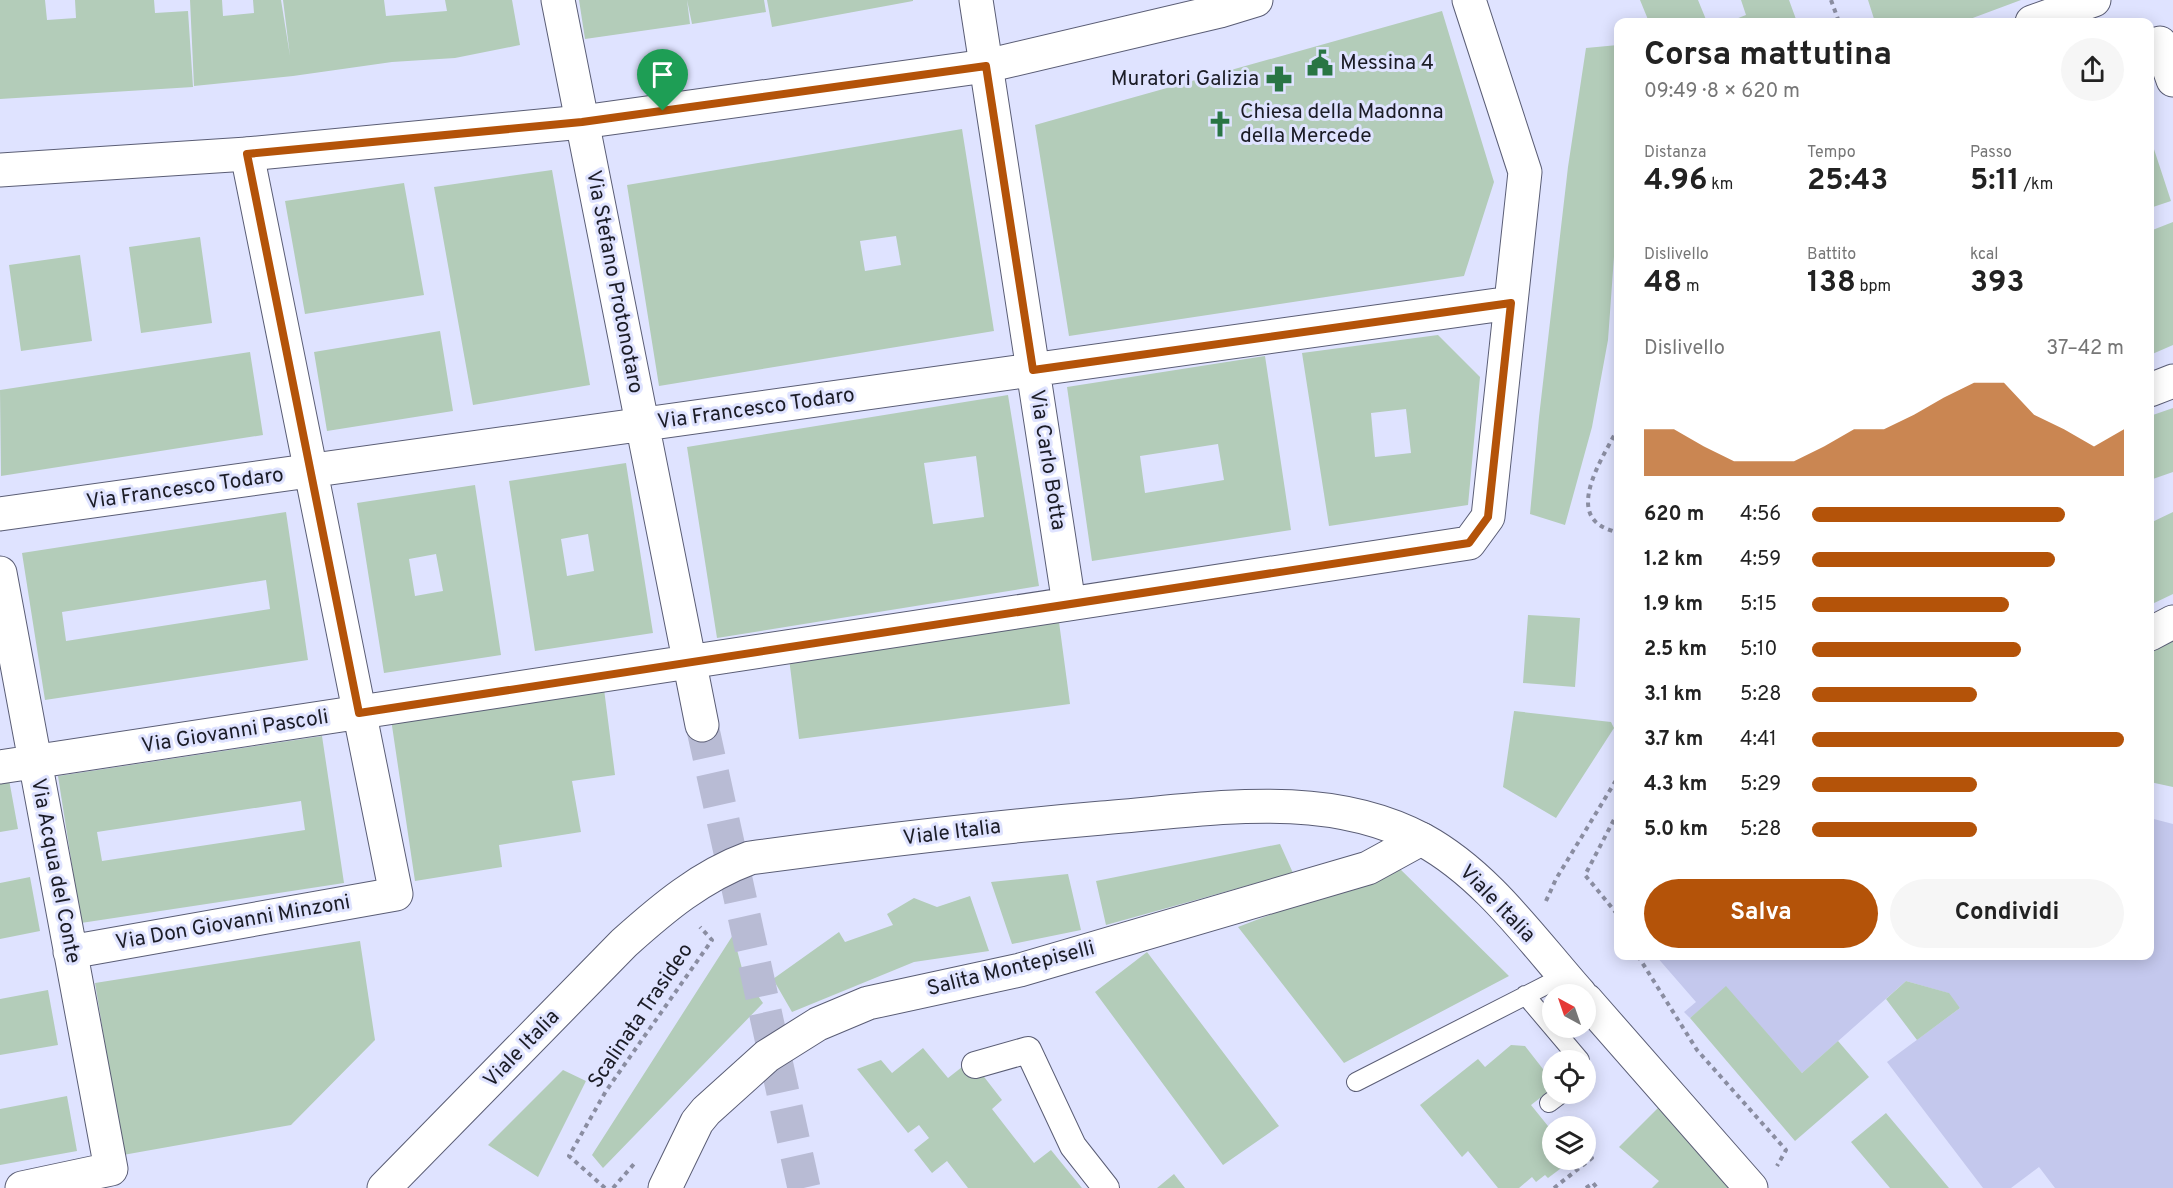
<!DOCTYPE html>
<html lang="it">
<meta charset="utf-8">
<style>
body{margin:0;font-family:Overpass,sans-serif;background:#f6f6f6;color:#222;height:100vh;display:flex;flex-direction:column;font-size:22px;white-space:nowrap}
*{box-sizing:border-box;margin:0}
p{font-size:20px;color:#767676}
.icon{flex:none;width:33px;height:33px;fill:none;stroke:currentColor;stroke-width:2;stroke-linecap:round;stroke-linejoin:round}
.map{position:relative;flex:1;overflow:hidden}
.drawer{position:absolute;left:1614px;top:18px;width:540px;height:942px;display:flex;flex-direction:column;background:#fff;border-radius:12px;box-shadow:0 3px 15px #0003}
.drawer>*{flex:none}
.needle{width:39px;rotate:320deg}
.controls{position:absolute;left:1542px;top:984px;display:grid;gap:12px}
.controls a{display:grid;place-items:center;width:54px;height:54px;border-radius:50%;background:#fff;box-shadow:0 3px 15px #0003;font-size:30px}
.pin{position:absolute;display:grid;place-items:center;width:51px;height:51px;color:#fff;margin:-62px -26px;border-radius:50% 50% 50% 0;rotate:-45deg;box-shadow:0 0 6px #0007}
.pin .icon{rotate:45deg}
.round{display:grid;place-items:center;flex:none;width:63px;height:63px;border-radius:32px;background:#f6f6f6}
.summary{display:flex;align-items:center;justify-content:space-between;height:102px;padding:0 30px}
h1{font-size:33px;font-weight:700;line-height:45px}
.stats{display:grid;grid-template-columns:repeat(3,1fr);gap:9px;height:102px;padding:6px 30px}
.stats div{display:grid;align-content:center}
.stats b{font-size:30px;font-weight:700}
.stats small{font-size:16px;font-weight:400}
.stats p{font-size:16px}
.chart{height:168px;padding:12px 30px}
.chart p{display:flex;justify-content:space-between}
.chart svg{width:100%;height:108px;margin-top:6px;fill:#b45309;opacity:.7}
.action{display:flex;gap:12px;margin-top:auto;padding:12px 30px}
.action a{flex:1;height:69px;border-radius:36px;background:#b45309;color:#fff;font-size:24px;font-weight:700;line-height:69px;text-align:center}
.action a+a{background:#f6f6f6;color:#222}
ul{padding:0 30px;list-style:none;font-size:20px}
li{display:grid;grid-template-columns:96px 72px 1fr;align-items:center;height:45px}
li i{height:15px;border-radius:8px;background:#b45309}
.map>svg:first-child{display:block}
</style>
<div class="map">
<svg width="2173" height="1188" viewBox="0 0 2173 1188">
<rect width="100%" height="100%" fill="#dfe3ff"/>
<path fill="#c4c8ed" d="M2150,818L2173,824V1188H2055L2039,1167L2011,1188H1983L1887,1062L1960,1008L1948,993L1906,981L1802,1073L1726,987L1690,1018L1684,1012L1696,1002L1656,956H2150Z"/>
<path fill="#b3ccb9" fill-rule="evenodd" d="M0,0H45L47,20L76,18L75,0H154L155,13L188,11L193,87L0,99Z
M190,0H222L223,16L254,13L253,0H281L290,56L283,0H384L386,16L447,11L445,0H512L520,45L455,58L392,62L293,76L194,86Z
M579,0H687L690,24L585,39Z
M687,0H764L766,12L692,24Z
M767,0H913V1L772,27Z
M1640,0H1698L1707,22H1649Z
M1741,0H1789L1797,22H1728L1746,15Z
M1868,0H2021L1962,22H1875Z
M1442,11L1494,182L1464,276L1069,336L1035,125Z
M1618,45V201L1608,340L1592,427L1565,525L1530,514L1539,417L1568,167L1586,48Z
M962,129L994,331L659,386L627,185ZM896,236L901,265L865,271L860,241Z
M2150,137L2171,201L2150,208Z
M552,170L590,385L473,405L434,187Z
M404,183L424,295L305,314L285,201Z
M2173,222V345L2150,355V231Z
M200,237L212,323L141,333L129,247Z
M80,255L92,341L21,351L9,265Z
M440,331L453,411L327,431L314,352Z
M1438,335L1480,377L1468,505L1329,526L1302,353ZM1406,409L1411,453L1375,457L1371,413Z
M250,352L263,435L1,476L0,390Z
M1265,356L1291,530L1092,561L1067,387ZM1218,444L1224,480L1145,493L1140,456Z
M1008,395L1039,586L717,638L687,447ZM976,456L984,517L933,524L924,463Z
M2173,408V472L2150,480V416Z
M626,463L653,633L535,651L509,481ZM588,534L594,571L567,576L561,539Z
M475,485L501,655L384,673L357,503ZM436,554L443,591L415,596L409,559Z
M286,512L308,660L45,700L22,553ZM266,580L270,609L66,641L62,612Z
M2173,512V594L2150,605V523Z
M1528,615L1580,618L1575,687L1523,683Z
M1059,622L1070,704L799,739L789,658Z
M2173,641V787L2150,782V653Z
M604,689L615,775L572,781L581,832L499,845L502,867L415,881L391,719Z
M1514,711L1611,722L1614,728L1556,818L1503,787Z
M322,736L344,883L81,923L58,776ZM301,801L305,830L102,861L97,832Z
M8,774L18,829L0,832V776Z
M1280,844L1293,873L1106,925L1096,881Z
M1397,866L1509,976L1344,1063L1238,927Z
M1068,874L1081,930L1012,944L991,882Z
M30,877L40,931L0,939V883Z
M970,896L989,951L914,962L792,1012L773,979L839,932L845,942L893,925L887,914L914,898L937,907Z
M733,935L744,976L763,1003L603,1168L592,1155Z
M360,941L375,1040L291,1125L123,1155L95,983Z
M1147,952L1279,1126L1223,1165L1095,992Z
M1906,981L1949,993L1960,1008L1917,1040L1886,999Z
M1726,986L1802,1073L1838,1041L1869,1077L1795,1141L1690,1018Z
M48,990L58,1045L0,1055V999Z
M1511,1045L1525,1046L1550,1078L1549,1091L1531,1105L1552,1131V1160H1565L1564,1166L1548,1178L1545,1175L1536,1182L1532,1177L1519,1188H1498L1468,1151L1462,1157L1420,1105L1478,1059L1485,1067Z
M923,1048L948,1078L971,1060L1002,1100L992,1109L1034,1163L1051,1150L1082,1188H968L947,1161L932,1173L914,1150L929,1138L919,1125L908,1133L857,1069L881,1060L892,1073Z
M563,1070L586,1081L538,1177L488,1145Z
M67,1096L77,1151L0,1165V1109Z
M1659,1107L1729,1188H1652L1659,1181L1619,1147Z
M1886,1113L1949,1188H1890L1851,1142Z
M1174,1174L1185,1188H1157Z"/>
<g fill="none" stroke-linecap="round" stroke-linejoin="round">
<path stroke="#b8bbd4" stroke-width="33" stroke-dasharray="33 16" stroke-linecap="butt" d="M702,725L804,1188"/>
<g stroke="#5a5d75" stroke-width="20">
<path id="service" d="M1525,995L1580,1060
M1356,1082L1564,976
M1549,1103L1561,1094"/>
</g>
<g stroke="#5a5d75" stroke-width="28">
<path id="pedestrian" d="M975,1065L1028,1050L1073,1146L1106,1188"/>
</g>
<g stroke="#5a5d75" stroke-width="35">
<path id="minor" d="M558,0L702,725
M976,0L1069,604
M2032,22L2094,0
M2150,46L2160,43L2173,80
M2150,390L2173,381
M0,514L1511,303
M0,573L111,1169L22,1188
M2150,634L2173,622
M0,767L1469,543L1488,517L1525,172L1469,0
M70,952L396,894L247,154
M665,1188L697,1122L706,1111L767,1056L818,1024L868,1003L1020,970L1368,868L1421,839"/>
</g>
<g stroke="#5a5d75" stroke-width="35">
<path id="tertiary" d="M0,170L247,154L582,122L986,66L1220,11L1256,0"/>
</g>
<g stroke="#5a5d75" stroke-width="35">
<path id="secondary" d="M1586,1000L1751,1188
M384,1188L624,943C663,908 701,876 750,858C867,842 984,828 1102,818C1208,810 1324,787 1423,840C1487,875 1532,940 1580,994"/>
</g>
<path stroke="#8a8da1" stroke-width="4" stroke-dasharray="4.5 4.5" stroke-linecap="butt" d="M1831,0L1839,22
M1618,428C1607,451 1568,506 1601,526C1606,529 1613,531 1618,533
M1618,812L1585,875L1618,915
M1546,901L1556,879L1618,777
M1638,956L1697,1050L1786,1150L1777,1166
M605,1188L569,1156L606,1091L712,940L700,927
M613,1188L634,1164
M1554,1188L1592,1158L1586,1149
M1586,1188L1593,1183L1597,1188"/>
<use href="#service" stroke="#fff" stroke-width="18"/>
<use href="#pedestrian" stroke="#fff" stroke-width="26"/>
<use href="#minor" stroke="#fff" stroke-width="33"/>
<use href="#tertiary" stroke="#fff" stroke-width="33"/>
<use href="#secondary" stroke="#fff" stroke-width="33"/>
</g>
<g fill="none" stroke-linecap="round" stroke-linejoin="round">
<g stroke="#fff" stroke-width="12">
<path id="route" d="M986,66L1033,370L1511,303L1488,517L1469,543L359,713L247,154L582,122Z"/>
</g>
<use href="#route" stroke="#b45309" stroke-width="8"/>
</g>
<defs>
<g id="civic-bare" transform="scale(2.07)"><path d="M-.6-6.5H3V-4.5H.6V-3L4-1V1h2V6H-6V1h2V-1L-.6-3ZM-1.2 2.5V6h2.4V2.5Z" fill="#297544" stroke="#dfe3ff" stroke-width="2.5" paint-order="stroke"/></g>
<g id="pharmacy-bare" transform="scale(2.07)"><path d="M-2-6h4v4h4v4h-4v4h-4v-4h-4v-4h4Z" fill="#297544" stroke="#dfe3ff" stroke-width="2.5" paint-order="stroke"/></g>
<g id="church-bare" transform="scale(2.07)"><path d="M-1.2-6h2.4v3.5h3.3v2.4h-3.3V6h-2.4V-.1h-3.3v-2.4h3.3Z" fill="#297544" stroke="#dfe3ff" stroke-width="2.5" paint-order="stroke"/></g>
</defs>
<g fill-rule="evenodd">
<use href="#civic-bare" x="1320" y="63"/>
<use href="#pharmacy-bare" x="1279" y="79"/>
<use href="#church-bare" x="1220" y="124"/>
</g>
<g text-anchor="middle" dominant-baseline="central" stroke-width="6" stroke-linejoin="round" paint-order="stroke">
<g font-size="21" fill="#1b1c26" stroke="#dfe3ff" text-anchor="start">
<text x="1340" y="63">Messina 4</text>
<text x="1259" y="79" text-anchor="end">Muratori Galizia</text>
<text x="1240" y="112">Chiesa della Madonna<tspan x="1240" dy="24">della Mercede</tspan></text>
</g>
<g font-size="21" fill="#1b1c26" stroke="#dfe3ff">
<text transform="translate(614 282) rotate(79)">Via Stefano Protonotaro</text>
<text transform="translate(756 409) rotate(-8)">Via Francesco Todaro</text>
<text transform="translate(1047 460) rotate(81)">Via Carlo Botta</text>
<text transform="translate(185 489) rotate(-8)">Via Francesco Todaro</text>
<text transform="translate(235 732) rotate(-9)">Via Giovanni Pascoli</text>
<text transform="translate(952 833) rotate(-7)">Viale Italia</text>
<text transform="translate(55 871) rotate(79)">Via Acqua del Conte</text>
<text transform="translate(1497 904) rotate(46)">Viale Italia</text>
<text transform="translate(233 923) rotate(-10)">Via Don Giovanni Minzoni</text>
<text transform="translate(1011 969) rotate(-14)">Salita Montepiselli</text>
<text transform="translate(641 1016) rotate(-56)">Scalinata Trasideo</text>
<text transform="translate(522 1049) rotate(-46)">Viale Italia</text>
</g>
</g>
</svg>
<div class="controls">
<a><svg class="needle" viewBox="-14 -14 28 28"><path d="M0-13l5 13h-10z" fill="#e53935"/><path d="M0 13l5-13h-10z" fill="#767676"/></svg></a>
<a><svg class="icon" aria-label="locate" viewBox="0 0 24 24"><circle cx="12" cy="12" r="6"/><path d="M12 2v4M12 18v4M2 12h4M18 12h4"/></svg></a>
<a><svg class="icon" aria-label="layers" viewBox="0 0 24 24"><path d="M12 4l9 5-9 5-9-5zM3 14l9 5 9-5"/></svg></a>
</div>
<div class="pin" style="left:663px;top:111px;background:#1e9e55"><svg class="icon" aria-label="arrive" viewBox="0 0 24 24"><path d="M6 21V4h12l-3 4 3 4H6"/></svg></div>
<section class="drawer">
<div class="summary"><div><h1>Corsa mattutina</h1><p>09:49 · 8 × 620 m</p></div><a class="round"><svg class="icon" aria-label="share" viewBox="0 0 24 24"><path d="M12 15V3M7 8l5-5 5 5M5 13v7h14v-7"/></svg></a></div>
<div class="stats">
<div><p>Distanza</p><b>4.96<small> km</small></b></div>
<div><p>Tempo</p><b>25:43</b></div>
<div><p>Passo</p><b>5:11<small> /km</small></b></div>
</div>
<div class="stats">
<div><p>Dislivello</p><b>48<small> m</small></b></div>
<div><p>Battito</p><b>138<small> bpm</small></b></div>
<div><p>kcal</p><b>393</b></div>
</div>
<div class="chart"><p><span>Dislivello</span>37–42 m</p>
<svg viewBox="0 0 160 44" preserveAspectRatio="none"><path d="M0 44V25L10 25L20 32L30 38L40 38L50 38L60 32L70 25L80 25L90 19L100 12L110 6L120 6L130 19L140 25L150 32L160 25V44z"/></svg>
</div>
<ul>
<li><b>620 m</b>4:56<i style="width:81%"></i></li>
<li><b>1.2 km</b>4:59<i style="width:78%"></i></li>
<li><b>1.9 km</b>5:15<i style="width:63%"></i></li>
<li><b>2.5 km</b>5:10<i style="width:67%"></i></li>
<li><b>3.1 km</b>5:28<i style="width:53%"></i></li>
<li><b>3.7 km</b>4:41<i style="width:100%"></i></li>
<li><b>4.3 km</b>5:29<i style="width:53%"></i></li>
<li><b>5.0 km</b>5:28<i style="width:53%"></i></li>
</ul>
<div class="action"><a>Salva</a><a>Condividi</a></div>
</section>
</div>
